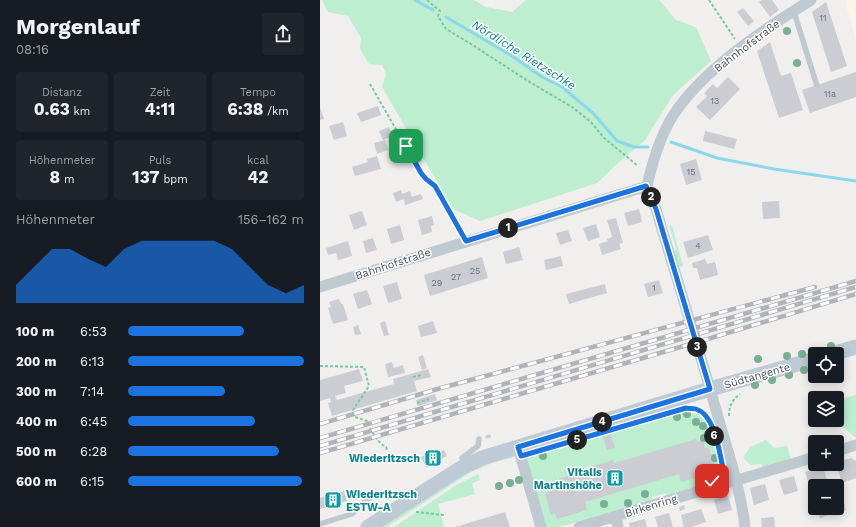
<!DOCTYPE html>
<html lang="de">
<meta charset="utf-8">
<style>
body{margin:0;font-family:"Work Sans",sans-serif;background:#20242c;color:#f1f3f6;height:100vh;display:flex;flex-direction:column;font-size:15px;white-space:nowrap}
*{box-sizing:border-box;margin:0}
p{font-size:13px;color:#9ea1a6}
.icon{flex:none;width:22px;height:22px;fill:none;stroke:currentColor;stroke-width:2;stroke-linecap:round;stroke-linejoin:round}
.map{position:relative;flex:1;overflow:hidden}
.side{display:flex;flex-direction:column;background:#171b24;width:320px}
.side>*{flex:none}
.fabs{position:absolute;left:488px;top:347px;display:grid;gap:8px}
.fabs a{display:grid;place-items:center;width:36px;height:36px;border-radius:4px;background:#171b24;box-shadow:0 2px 10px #0003;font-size:20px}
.pin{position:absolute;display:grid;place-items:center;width:34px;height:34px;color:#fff;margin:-17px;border-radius:8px;box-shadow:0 2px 6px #0006}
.km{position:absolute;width:20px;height:20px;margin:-10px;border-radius:50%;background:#222;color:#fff;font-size:11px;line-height:20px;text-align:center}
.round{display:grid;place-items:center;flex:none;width:42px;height:42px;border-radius:4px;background:#20242c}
.overview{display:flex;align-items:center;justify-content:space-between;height:68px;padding:0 16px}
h1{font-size:22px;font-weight:700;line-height:30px}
.metrics{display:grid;grid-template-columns:repeat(3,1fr);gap:6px;height:68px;padding:4px 16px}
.metrics div{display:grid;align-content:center;border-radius:4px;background:#20242c;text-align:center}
.metrics b{font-size:17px;font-weight:700}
.metrics small{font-size:11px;font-weight:400}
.metrics p{font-size:11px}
.chart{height:112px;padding:8px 16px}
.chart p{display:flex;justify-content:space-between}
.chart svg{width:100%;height:72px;margin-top:4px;fill:#1a73de;opacity:.7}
ul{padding:0 16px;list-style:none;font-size:13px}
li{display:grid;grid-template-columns:64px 48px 1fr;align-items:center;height:30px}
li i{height:10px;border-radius:5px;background:#1a73de}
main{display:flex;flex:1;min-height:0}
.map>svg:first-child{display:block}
</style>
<main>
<section class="side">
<div class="overview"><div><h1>Morgenlauf</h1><p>08:16</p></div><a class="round"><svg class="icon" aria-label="share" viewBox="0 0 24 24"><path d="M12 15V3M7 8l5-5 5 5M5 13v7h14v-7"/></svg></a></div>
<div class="metrics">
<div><p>Distanz</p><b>0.63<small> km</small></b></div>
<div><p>Zeit</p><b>4:11</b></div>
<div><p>Tempo</p><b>6:38<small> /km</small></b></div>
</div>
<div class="metrics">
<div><p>Höhenmeter</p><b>8<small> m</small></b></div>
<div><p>Puls</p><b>137<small> bpm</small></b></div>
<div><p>kcal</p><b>42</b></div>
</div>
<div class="chart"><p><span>Höhenmeter</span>156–162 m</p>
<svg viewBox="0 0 160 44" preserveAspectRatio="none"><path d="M0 44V33L10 22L20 11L30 11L40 17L50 22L60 11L70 6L80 6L90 6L100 6L110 6L120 11L130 22L140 33L150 38L160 33V44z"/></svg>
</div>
<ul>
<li><b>100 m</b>6:53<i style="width:66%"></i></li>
<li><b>200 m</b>6:13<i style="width:100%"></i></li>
<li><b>300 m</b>7:14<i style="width:55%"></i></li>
<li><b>400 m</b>6:45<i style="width:72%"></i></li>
<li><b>500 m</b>6:28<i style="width:86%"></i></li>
<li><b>600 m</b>6:15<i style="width:99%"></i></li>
</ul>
</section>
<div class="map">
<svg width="536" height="527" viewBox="0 0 536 527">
<rect width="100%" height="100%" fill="#f1eeee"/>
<path fill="#fcf5e7" d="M526,0H536V41L527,8Z"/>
<path fill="#bceecf" d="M2,0H154L166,7L192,12L206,0H339L356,20L376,27L391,61L353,95L325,140L297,164L277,183L160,221L133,209L62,87L66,74L62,65L49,64L40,49L41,38L28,16L8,12Z
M349,225L352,226L363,266L358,267L354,254L356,248Z
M536,395V438L523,427L517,407V400Z
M368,403L367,406L205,453L207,451Z
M366,411L381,415L386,420L389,427L401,469C399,477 395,477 388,479L389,483L347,496L346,493L332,497L333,500L239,527H225L205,457Z
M446,440L454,448L467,446L471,460L443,468L442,464L431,465L423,458L430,447Z
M194,456L195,457L172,463L151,472L67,527H61L149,470Z
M158,474L160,480L152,483L155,494L118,504L124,527H74L138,484Z"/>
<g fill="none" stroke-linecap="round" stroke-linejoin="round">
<path stroke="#89d8eb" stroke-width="3" d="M95,0L113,10
M126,17L192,56L222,77L242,87L273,113L297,141L314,147H328
M351,142L397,158L454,169L536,181"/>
</g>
<path fill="#cbcdd3" d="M442,0H452L459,10L450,17L439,2Z
M506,2L527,66L511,72L492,12Z
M423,8L434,21L428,26L417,12Z
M450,42L461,76L471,73L483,110L459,118L437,51Z
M536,72V97L490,113L482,90Z
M408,77L420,89L390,120L376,107L387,96L384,93L393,84L397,88Z
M58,106L61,115L41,122L37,113Z
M0,107L4,119L0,120Z
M23,122L27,136L14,140L9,126Z
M69,127L72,136L63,140L59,131Z
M385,131L417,139L414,149L383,141Z
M65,140L68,150L57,154L54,143Z
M57,156L61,169L35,176L32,167L48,162L47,159Z
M376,159L382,180L366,185L360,164Z
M81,190L82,194L90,191L92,197L101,194L103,199L85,205L84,199L76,202L73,193Z
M459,201L460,218L443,219L442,202Z
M319,209L322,222L308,226L304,213Z
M42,211L47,225L34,230L29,215Z
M112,216L114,225L111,226L112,232L102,235L98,220Z
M296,218L303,243L299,244L301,249L282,255L279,244L288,241L287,239L292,237L287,220Z
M276,224L280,237L268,241L263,228Z
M80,225L84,240L71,244L67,229Z
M248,230L252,241L240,245L236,233Z
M388,235L393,250L368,258L363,242Z
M53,238L57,250L46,253L43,241Z
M28,241L32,256L18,260L16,253L8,255L6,248Z
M199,247L203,260L186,264L183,252Z
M241,256L243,266L226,270L224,260Z
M162,257L168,278L110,296L104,275Z
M385,259L387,264L395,262L398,275L380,280L377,268H373L372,263Z
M339,280L343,293L328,297L324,284Z
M77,282L82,299L68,303L63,286Z
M285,284L287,293L249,304L246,294Z
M47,290L52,304L38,309L33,294Z
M19,299L21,304H23L28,320L13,324L8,308L11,307L9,302Z
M65,321L69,335L64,336L60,323Z
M113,321L117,333L101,337L98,326Z
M38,325L41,334L35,335L33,327Z
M103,355L107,368L102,370L98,357Z
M72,362L74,368L83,365L85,373L68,377L65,364Z
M39,369L43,381L24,386L26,393L15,396L17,400L74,384L73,379L108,369L111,377L94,381L97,391L12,416L8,403L11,402L10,398L0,401V380Z
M115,394L117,400L98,406L96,400Z
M290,433L295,448L287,450L283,436Z
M170,434L171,437L166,439L165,436Z
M376,439L377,442L383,440L385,448L389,447L394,465L390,467L392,473L361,482L359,474L265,502L267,510L237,519L235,513L231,515L225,494L228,493L226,485L232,484L231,481L273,469V466L293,460L294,463Z
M118,449L119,453L124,450L127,456L121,459L122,461L106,467L101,457Z
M531,458L536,461V478L522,483L516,464L517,462Z
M503,467L508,483L490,488L485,472Z
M474,476L478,491L464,495L459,480Z
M445,484L449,500L434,505L430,488Z
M24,491L27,501L0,509V498Z
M521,493L526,510L500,518L497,508H517V494Z
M408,495L412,510L398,514L394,500Z
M364,505L365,509L360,511L359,507Z
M381,509L386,522L371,527H364L361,515Z
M185,512L190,527H135Z
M349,513L353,527H338L335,517Z
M454,517L455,527H442L441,518Z
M325,519L327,527H310L309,523Z"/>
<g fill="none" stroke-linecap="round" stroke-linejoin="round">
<path stroke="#74cc9f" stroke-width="2" stroke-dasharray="3 2" stroke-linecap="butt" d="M107,0L120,11L118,16L126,29L151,44L208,81L252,107L271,122L283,137L318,166
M389,0L415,39
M50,84L101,173L106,179L115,186L141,233
M0,366L44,367L49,386L33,410L35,417L47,421C50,430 58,443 66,447L67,451
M93,377L102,375
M97,403L109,399
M370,409H376L387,417
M409,416C409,406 412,400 420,394
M96,512L124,515"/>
<path stroke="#bec9d0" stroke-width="5.5" d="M474,12L497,86
M145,466L142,458L158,446L159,439
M0,524L32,514L46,500L59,494"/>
<path stroke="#bec9d0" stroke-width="11" d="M327,186L336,209C357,280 380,352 400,424C410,458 421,492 425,527
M327,186C333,159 342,129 359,107C391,64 446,28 491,0
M0,287L327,186
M198,447L221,527
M517,451L536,445
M296,516L298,527
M259,527L495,457"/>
<path stroke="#becad5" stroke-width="15" d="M512,354L536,347
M48,527L141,468L162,458L390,389L495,359"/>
<g stroke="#b0b3b8" stroke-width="4.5">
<path id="rail" d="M0,424L121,388L495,287
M0,438L536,281
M0,446L536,287
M0,453L391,338L536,294"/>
</g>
<use href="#rail" stroke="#fff" stroke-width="3" stroke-dasharray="9" stroke-linecap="butt"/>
</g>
<g fill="#79af93">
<circle cx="467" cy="31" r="4"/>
<circle cx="477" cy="63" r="4"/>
<circle cx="511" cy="346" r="4"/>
<circle cx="482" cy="354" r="4"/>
<circle cx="467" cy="356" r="4"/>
<circle cx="438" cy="359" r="4"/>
<circle cx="484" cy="370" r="4"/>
<circle cx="469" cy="375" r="4"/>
<circle cx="452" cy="380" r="4"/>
<circle cx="435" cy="385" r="4"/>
<circle cx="367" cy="414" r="4"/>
<circle cx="357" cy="417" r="4"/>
<circle cx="376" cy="422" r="4"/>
<circle cx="383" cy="426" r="4"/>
<circle cx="384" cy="438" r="4"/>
<circle cx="223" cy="456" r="4"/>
<circle cx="395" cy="458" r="4"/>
<circle cx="199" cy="480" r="4"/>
<circle cx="190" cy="483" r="4"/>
<circle cx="222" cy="485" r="4"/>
<circle cx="179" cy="486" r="4"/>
<circle cx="325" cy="494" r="4"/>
<circle cx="308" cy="503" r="4"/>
<circle cx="284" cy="504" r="4"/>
</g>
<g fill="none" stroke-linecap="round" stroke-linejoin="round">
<g stroke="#fff" stroke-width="8">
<path id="route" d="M86,146L101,173L106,179L115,186L146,241L326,186L336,209L390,389L198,447L201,456L366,408C369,409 373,408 376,409C395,415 399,451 403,468C401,475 399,479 392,481"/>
</g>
<use href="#route" stroke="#1a73de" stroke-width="5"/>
</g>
<defs>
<g id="building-square" transform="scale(0.9)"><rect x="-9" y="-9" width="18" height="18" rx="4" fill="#0f9aa8" stroke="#fff"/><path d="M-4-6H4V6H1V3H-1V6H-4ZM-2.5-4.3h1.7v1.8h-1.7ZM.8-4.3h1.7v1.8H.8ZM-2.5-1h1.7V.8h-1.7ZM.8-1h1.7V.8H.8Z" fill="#fff"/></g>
</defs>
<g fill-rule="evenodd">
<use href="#building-square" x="113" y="458"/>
<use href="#building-square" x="295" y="478"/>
<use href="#building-square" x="13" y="500"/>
</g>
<g text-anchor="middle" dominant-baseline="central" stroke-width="3" stroke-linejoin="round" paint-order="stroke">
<g font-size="9" fill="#677079">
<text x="503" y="18">11</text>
<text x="510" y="94">11a</text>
<text x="395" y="101">13</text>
<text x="371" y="172">15</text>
<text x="378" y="246">4</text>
<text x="155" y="271">25</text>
<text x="136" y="277">27</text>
<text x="117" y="283">29</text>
<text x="334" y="288">1</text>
</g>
<g font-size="11" fill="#46515b" stroke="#fff">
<text transform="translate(427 46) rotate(-37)">Bahnhofstraße</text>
<text transform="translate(73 264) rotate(-18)">Bahnhofstraße</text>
<text transform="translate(437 376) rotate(-16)">Südtangente</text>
<text transform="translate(331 506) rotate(-17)">Birkenring</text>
</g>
<g font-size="11" font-weight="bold" fill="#0d838f" stroke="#fff" text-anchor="end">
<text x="100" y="458">Wiederitzsch</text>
<text x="282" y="472">Vitalis<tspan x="282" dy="13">Martinshöhe</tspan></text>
<text x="26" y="494" text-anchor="start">Wiederitzsch<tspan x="26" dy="13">ESTW-A</tspan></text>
</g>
<g font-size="12" font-style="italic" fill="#0d7d98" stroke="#fff">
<text transform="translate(204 55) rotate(32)">Nördliche Rietzschke</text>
</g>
</g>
</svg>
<div class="fabs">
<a><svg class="icon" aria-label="locate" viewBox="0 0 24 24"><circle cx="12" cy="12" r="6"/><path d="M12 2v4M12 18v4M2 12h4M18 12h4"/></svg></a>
<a><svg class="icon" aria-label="layers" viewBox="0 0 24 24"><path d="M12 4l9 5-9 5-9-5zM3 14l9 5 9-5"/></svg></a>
<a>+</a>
<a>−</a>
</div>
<div class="pin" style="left:86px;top:146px;background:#1e9e55"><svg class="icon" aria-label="arrive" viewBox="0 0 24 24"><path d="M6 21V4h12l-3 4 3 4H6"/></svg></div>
<div class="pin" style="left:392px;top:481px;background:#d93025"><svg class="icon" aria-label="check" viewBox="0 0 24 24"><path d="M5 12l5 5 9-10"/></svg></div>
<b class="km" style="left:188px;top:228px">1</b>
<b class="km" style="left:331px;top:197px">2</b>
<b class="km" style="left:377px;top:347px">3</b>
<b class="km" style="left:282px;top:422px">4</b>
<b class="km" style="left:257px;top:440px">5</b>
<b class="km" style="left:394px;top:436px">6</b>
</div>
</main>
